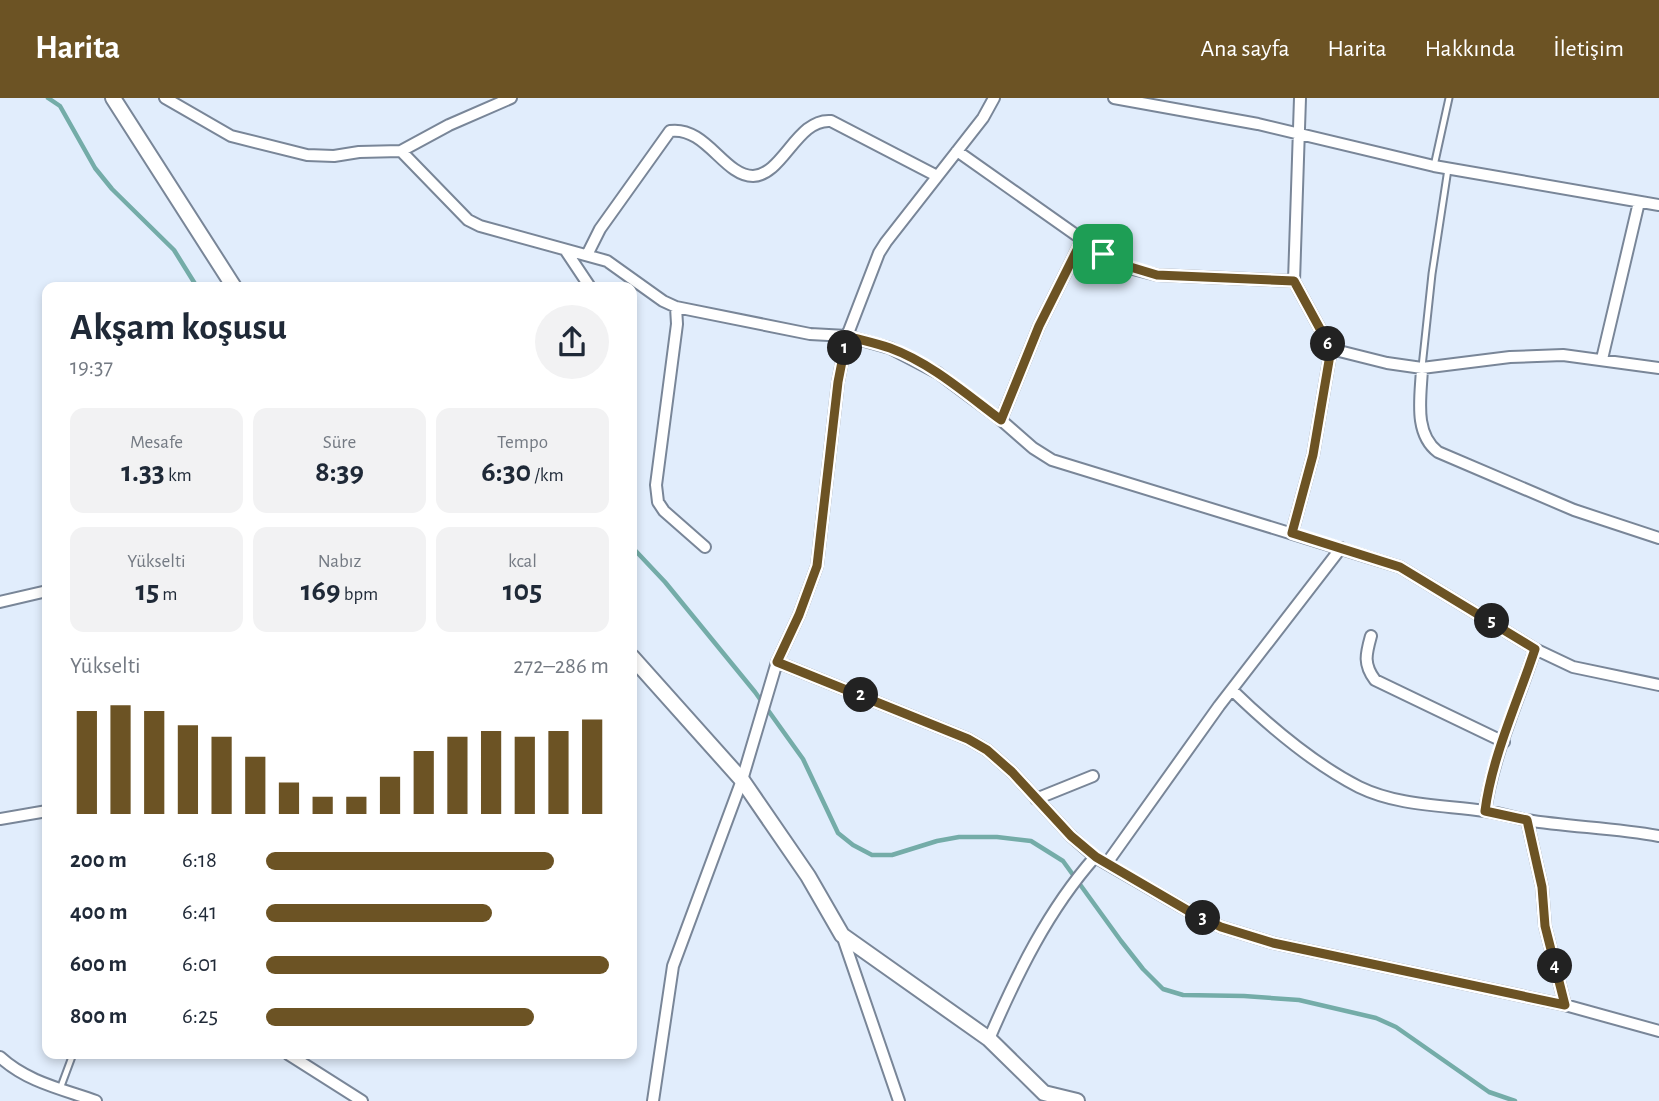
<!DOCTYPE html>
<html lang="tr">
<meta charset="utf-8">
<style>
body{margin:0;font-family:"Alegreya Sans",sans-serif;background:#f2f2f3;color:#1f2937;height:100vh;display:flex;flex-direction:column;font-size:26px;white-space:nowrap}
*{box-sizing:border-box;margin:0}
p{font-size:23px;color:#747a83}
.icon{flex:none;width:38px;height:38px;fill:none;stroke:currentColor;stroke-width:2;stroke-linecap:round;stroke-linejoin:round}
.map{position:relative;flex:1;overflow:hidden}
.side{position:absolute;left:42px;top:184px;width:595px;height:777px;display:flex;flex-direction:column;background:#fff;border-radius:14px;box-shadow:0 4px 10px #0003}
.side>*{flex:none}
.pin{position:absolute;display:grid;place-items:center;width:60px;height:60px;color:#fff;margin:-30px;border-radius:14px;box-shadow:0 4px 10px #0006}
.km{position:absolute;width:35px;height:35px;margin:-18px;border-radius:50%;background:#222;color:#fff;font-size:19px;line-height:35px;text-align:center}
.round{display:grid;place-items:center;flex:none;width:74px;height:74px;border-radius:37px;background:#f2f2f3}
.overview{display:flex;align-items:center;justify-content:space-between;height:119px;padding:0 28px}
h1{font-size:38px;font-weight:600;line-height:52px}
.stats{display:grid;grid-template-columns:repeat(3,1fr);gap:10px;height:119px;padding:7px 28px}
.stats div{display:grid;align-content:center;border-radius:14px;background:#f2f2f3;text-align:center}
.stats b{font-size:30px;font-weight:600}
.stats small{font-size:19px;font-weight:400}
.stats p{font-size:19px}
.chart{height:196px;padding:14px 28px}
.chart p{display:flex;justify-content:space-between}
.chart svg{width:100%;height:126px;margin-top:7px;stroke:#6c5324;stroke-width:6}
ul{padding:0 28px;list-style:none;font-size:23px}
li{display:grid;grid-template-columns:112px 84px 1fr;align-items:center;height:52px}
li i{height:18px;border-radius:9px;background:#6c5324}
header{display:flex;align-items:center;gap:42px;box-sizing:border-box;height:98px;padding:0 35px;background:#6c5324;color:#fff}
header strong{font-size:33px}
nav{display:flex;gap:38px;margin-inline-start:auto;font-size:24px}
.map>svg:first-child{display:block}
</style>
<header>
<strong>Harita</strong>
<nav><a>Ana sayfa</a><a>Harita</a><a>Hakkında</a><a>İletişim</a></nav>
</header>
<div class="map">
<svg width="1659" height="1003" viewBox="0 0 1659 1003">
<rect width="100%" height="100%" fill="#e1edfc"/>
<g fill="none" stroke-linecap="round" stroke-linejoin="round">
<path stroke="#74aca8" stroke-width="4.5" d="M48,0L60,8L95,70L112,91L174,152L197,189
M632,449L665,484L755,594L803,661L838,735L853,747L872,757H892L937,743L959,739H997L1031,743L1063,763L1121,843L1143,871L1163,891L1183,897L1244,898L1299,902L1376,920L1396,929L1489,994L1515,1003"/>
<g stroke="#798698" stroke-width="9">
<path id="service" d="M1434,68L1449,0
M1422,269L1432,176L1448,71
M60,991L73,956"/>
</g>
<g stroke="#798698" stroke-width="14">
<path id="minor" d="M165,0L231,38L307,57L334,58L359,54L401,53L449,27L511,0
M1114,0L1258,26L1434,68L1659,107
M401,53L468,122L480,128L607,163L663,203L676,209L810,236L847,238L890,250L938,275L1001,322L1033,350L1052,362L1400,469L1535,551L1573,569L1659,587
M957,53L1103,156L1133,171L1157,177L1294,183
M566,153L590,189
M587,157L600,131L670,33C706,28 724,78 753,78C783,77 797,20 831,23L937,78
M676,209L677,226L656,387L658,404L664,413L705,449
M1331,251L1387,265L1422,270L1510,259L1563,257L1659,270
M1602,261L1639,104
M1422,270C1421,298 1413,335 1438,354L1574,412L1659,440
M1001,322L1039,228L1082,142
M1292,435L1313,357L1331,251L1294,183L1300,0
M0,504L47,493
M1371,538C1366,556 1363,566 1375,582L1504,644
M777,564L968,641L987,652L1012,674L1071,738L1095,759L1192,815L1221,829L1273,845L1565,907L1659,933
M1232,592C1268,627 1314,666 1359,689C1398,708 1443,707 1485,713C1499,715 1512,719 1526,722C1570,729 1615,730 1659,738
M1036,701L1093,678
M1485,713C1493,657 1518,604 1535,551
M0,721L47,713
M1527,722L1542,789L1545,828L1565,907
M1107,765L1219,608L1341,450
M842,837L899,1003
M989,941C1017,876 1048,812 1095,759
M288,956L362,1003
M0,959C27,984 62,991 96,1003
M653,1003L673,868L742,682L777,564L799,517L817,468L838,284L847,238L879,155L886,144L983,20L994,0"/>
</g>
<g stroke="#798698" stroke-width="18">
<path id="tertiary" d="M113,0L234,189
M632,559L742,682L808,778L842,837L989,941L1044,995L1077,1003"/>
</g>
<use href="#service" stroke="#fff" stroke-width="5"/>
<use href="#minor" stroke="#fff" stroke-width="10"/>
<use href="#tertiary" stroke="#fff" stroke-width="14"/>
</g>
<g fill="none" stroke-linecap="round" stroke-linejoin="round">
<g stroke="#fff" stroke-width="14">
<path id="route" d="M1082,142L1117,165L1157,177L1294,183L1331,251L1313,357L1292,435L1400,469L1535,551C1518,603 1492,658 1485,713L1527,722L1542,789L1545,828L1565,907L1273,845L1221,829L1192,815L1096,759L1071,738L1012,674L987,652L968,641L777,564L799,517L817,468L838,284L847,238C861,242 876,245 890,250C931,265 966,296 1001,322L1039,228Z"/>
</g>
<use href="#route" stroke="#6c5324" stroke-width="9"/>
</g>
</svg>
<div class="pin" style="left:1103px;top:156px;background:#1e9e55"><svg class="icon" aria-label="arrive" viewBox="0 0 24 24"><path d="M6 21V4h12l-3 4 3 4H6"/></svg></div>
<b class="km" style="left:845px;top:250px">1</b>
<b class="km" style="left:861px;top:597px">2</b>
<b class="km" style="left:1203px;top:820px">3</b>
<b class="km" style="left:1555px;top:868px">4</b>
<b class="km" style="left:1492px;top:523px">5</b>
<b class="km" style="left:1328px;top:246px">6</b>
<section class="side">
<div class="overview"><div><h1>Akşam koşusu</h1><p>19:37</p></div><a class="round"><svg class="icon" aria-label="share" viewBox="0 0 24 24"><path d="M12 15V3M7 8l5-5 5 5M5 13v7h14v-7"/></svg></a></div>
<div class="stats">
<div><p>Mesafe</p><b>1.33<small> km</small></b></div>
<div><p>Süre</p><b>8:39</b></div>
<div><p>Tempo</p><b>6:30<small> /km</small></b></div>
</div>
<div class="stats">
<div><p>Yükselti</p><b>15<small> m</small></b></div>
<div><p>Nabız</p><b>169<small> bpm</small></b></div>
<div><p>kcal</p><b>105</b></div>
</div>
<div class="chart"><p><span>Yükselti</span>272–286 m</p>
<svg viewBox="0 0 160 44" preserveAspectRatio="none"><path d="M5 44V8M15 44V6M25 44V8M35 44V13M45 44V17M55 44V24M65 44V33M75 44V38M85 44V38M95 44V31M105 44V22M115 44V17M125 44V15M135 44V17M145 44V15M155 44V11"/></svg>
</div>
<ul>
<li><b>200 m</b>6:18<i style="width:84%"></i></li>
<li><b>400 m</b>6:41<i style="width:66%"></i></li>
<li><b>600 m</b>6:01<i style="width:100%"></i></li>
<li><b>800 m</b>6:25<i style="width:78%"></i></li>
</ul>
</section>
</div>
